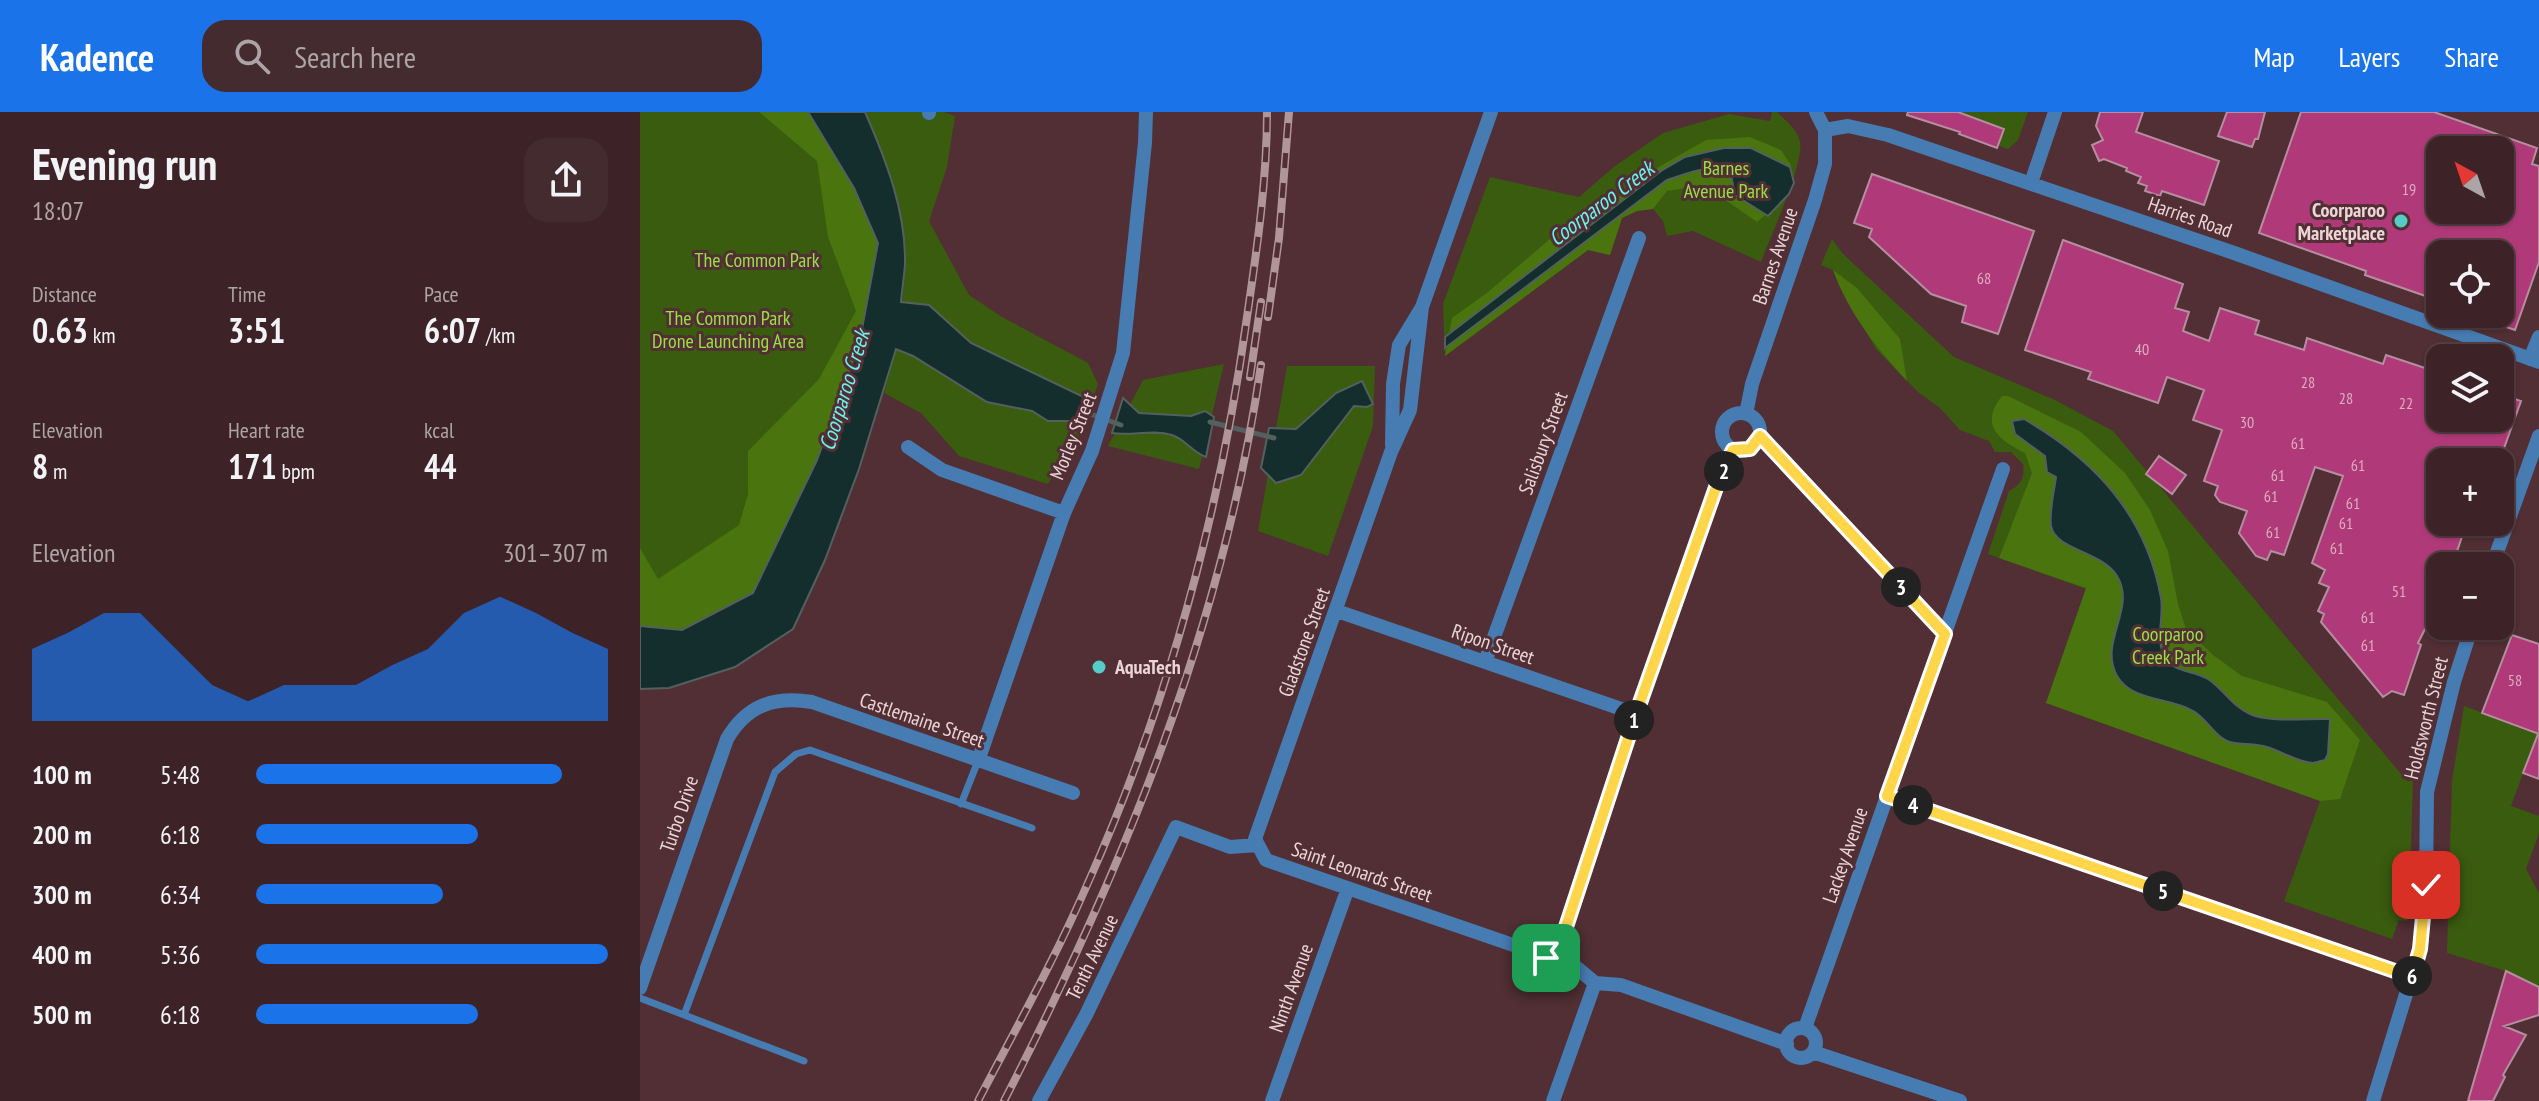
<!DOCTYPE html>
<meta charset="utf-8">
<style>
body{margin:0;font-family:"PT Sans Narrow",sans-serif;background:#442b2f;color:#f1f3f6;height:100vh;display:flex;flex-direction:column;font-size:30px;white-space:nowrap}
*{box-sizing:border-box;margin:0}
p{font-size:26px;color:#ada4a7}
.icon{flex:none;width:44px;height:44px;fill:none;stroke:currentColor;stroke-width:2;stroke-linecap:round;stroke-linejoin:round}
.map{position:relative;flex:1;overflow:hidden}
.sheet{display:flex;flex-direction:column;background:#3d2327;width:640px}
.sheet>*{flex:none}
.needle{width:52px;rotate:320deg}
.tools{position:absolute;left:1786px;top:24px;display:grid;gap:16px}
.tools a{display:grid;place-items:center;width:88px;height:88px;border-radius:16px;background:#3d2327;box-shadow:0 2px 6px #0004,0 0 0 2px #564044;font-size:40px}
.pin{position:absolute;display:grid;place-items:center;width:68px;height:68px;color:#fff;margin:-34px;border-radius:16px;box-shadow:0 4px 12px #0006}
.km{position:absolute;width:40px;height:40px;margin:-20px;border-radius:50%;background:#222;color:#fff;font-size:22px;line-height:40px;text-align:center}
.round{display:grid;place-items:center;flex:none;width:84px;height:84px;border-radius:24px;background:#442b2f}
.headline{display:flex;align-items:center;justify-content:space-between;height:136px;padding:0 32px}
h1{font-size:44px;font-weight:800;line-height:60px}
.figures{display:grid;grid-template-columns:repeat(3,1fr);gap:12px;height:136px;padding:8px 32px}
.figures div{display:grid;align-content:center}
.figures b{font-size:34px;font-weight:800}
.figures small{font-size:22px;font-weight:400}
.figures p{font-size:22px}
.chart{height:224px;padding:16px 32px}
.chart p{display:flex;justify-content:space-between}
.chart svg{width:100%;height:144px;margin-top:8px;fill:#1a73e8;opacity:.7}
ul{padding:0 32px;list-style:none;font-size:26px}
li{display:grid;grid-template-columns:128px 96px 1fr;align-items:center;height:60px}
li i{height:20px;border-radius:10px;background:#1a73e8}
header{display:flex;align-items:center;gap:48px;box-sizing:border-box;height:112px;padding:0 40px;background:#1a73e8;color:#fff}
header strong{font-size:38px}
nav{display:flex;gap:44px;margin-inline-start:auto;font-size:28px}
.search{width:560px;height:72px;background:#442b2f;display:flex;align-items:center;gap:20px;box-sizing:border-box;padding:0 28px;border-radius:24px;color:#ada4a7;font-size:30px}
main{display:flex;flex:1;min-height:0}
.map>svg:first-child{display:block}
</style>
<header>
<strong>Kadence</strong>
<div class="search"><svg class="icon" aria-label="search" viewBox="0 0 24 24"><circle cx="10" cy="10" r="6"/><path d="M15 15l6 6"/></svg>Search here</div>
<nav><a>Map</a><a>Layers</a><a>Share</a></nav>
</header>
<main>
<section class="sheet">
<div class="headline"><div><h1>Evening run</h1><p>18:07</p></div><a class="round"><svg class="icon" aria-label="share" viewBox="0 0 24 24"><path d="M12 15V3M7 8l5-5 5 5M5 13v7h14v-7"/></svg></a></div>
<div class="figures">
<div><p>Distance</p><b>0.63<small> km</small></b></div>
<div><p>Time</p><b>3:51</b></div>
<div><p>Pace</p><b>6:07<small> /km</small></b></div>
</div>
<div class="figures">
<div><p>Elevation</p><b>8<small> m</small></b></div>
<div><p>Heart rate</p><b>171<small> bpm</small></b></div>
<div><p>kcal</p><b>44</b></div>
</div>
<div class="chart"><p><span>Elevation</span>301–307 m</p>
<svg viewBox="0 0 160 44" preserveAspectRatio="none"><path d="M0 44V22L10 17L20 11L30 11L40 22L50 33L60 38L70 33L80 33L90 33L100 27L110 22L120 11L130 6L140 11L150 17L160 22V44z"/></svg>
</div>
<ul>
<li><b>100 m</b>5:48<i style="width:87%"></i></li>
<li><b>200 m</b>6:18<i style="width:63%"></i></li>
<li><b>300 m</b>6:34<i style="width:53%"></i></li>
<li><b>400 m</b>5:36<i style="width:100%"></i></li>
<li><b>500 m</b>6:18<i style="width:63%"></i></li>
</ul>
</section>
<div class="map">
<svg width="1899" height="989" viewBox="0 0 1899 989">
<rect width="100%" height="100%" fill="#512f34"/>
<path fill="#3a5c0f" d="M0,0H168L238,131L177,348L0,514Z
M225,0H304L315,4L307,55L289,109L329,183L362,205L448,251L458,272L439,325L408,372L319,344L281,301L244,281C260,229 270,160 261,105C256,75 235,30 225,0Z
M1132,0H1137C1145,8 1158,18 1160,30C1164,53 1130,125 1121,150L1053,119L1027,124L1023,109L1013,97L997,99L982,106L970,143L948,138L805,244L803,192L850,65L939,85L975,54L1023,21L1089,2L1130,9Z
M1264,0H1388L1378,28L1368,37Z
M1192,127L1203,142L1314,245L1415,288L1473,319L1767,669H1773L1769,801L1767,809L1759,808L1752,827L1644,789L1680,689L1406,591L1446,477L1348,442L1369,379C1381,373 1385,366 1383,352L1371,340H1355L1349,329L1320,318L1300,296L1278,280L1236,237L1201,177L1193,158L1181,153Z
M584,252L559,357L468,334L503,268Z
M647,254H735L733,314L688,444L618,419Z
M1824,594L1898,621L1871,694L1899,704V721L1886,757L1899,781V875L1866,859L1807,841L1812,669Z"/>
<path fill="#49740e" d="M119,0H168L214,76L238,131L219,233L177,348L113,481L42,518L0,514V436L18,467L99,413L108,382V339L179,267L216,199L188,125L177,49Z
M1110,25L1141,38L1151,53L1130,99L1117,110L1064,73L1027,79L1013,97L997,99L982,106L970,143L948,138L805,244L812,206L848,180L925,114L965,95L1017,56L1066,28Z
M1193,158L1217,176L1260,227L1267,269C1237,237 1208,200 1193,158Z
M1362,284H1368L1441,320L1485,361L1510,398L1528,439L1538,492L1546,517L1573,543L1602,564L1687,590L1720,628L1700,687L1680,689L1406,591L1446,476L1359,446L1392,361L1385,341C1361,329 1338,314 1362,284Z"/>
<path fill="#132e2c" stroke="#54605f" stroke-width="2" d="M168,0H225C246,48 266,99 265,152C264,165 262,178 261,190L289,193L331,231L452,289L445,309H408L392,299L347,290L273,244L256,237L219,357L185,448L153,517L95,555L29,576L0,577V514L42,518L113,481L177,348L219,233L238,131L214,76Z
M1084,36H1111L1150,55L1154,71L1149,82L1128,104L1095,83L1091,63C1073,49 1046,62 1027,68L805,236V225L1021,59L1045,45Z
M722,269L733,292L727,295L714,294L661,363L636,371L621,356L629,316L656,317L696,281Z
M483,286L499,301L551,304L565,299L574,305L566,345C552,340 545,327 532,323C512,317 492,324 472,321Z
M1384,307C1455,348 1506,403 1521,486C1524,503 1516,525 1523,541C1532,562 1551,557 1568,567C1583,577 1593,595 1610,602C1630,611 1668,606 1690,607L1688,642L1685,648C1684,648 1674,651 1673,651C1659,651 1641,639 1627,635C1615,631 1602,633 1590,630C1577,627 1566,606 1553,599C1530,585 1492,590 1477,564C1458,529 1497,497 1477,464C1462,439 1415,438 1411,414C1409,400 1414,380 1416,365L1407,360L1405,344L1375,322L1372,309Z"/>
<g fill="none" stroke-linecap="round" stroke-linejoin="round">
<path stroke="#54605f" stroke-width="5" d="M445,300L481,313
M570,310L634,326"/>
</g>
<path fill="#b03a79" stroke="#b58f9f" stroke-width="2" fill-rule="evenodd" d="M1268,0H1318L1364,17L1357,36L1319,22L1320,20L1267,3Z
M1460,0H1503L1496,20L1579,49L1564,93L1522,79L1520,84L1505,79L1507,74L1498,71L1501,65L1486,59L1487,56L1464,47L1459,49L1452,33L1463,28L1456,14Z
M1587,0H1625L1618,27H1615L1612,35L1578,24Z
M1661,0H1794L1897,36L1892,52L1899,54V150L1875,218L1860,213V142H1800V189L1725,163L1726,159L1619,121ZM1800,38H1860V98H1800Z
M1232,62L1394,119L1358,222L1322,210L1326,194L1291,182L1229,125L1232,117L1214,111Z
M1423,128L1543,172L1535,196L1549,200L1543,219L1569,229L1580,196L1619,209L1615,222L1664,238L1667,226L1743,252L1746,243L1800,261V306H1860V282L1881,289L1859,350H1800V410H1827L1814,448L1809,447L1807,454H1800V493L1795,508L1790,507L1778,531L1781,533L1764,583L1752,579L1743,585L1681,510L1684,502L1678,499L1689,475L1679,471L1685,458L1672,451L1703,364L1675,355L1644,443L1631,439L1627,448L1616,444L1599,421L1607,399L1580,390L1575,383L1578,374L1564,369L1582,318L1553,308L1564,278L1527,265L1518,291L1448,267L1451,260L1385,238Z
M1519,344L1546,363L1532,382L1506,362Z
M1872,523L1899,532V622L1842,601Z
M1898,622H1899V667L1883,661Z
M1866,859L1899,875V903L1864,914L1886,923L1863,963L1865,965L1853,989H1828Z"/>
<g fill="none" stroke-linecap="round" stroke-linejoin="round">
<path stroke="#477cb2" stroke-width="7" d="M321,692L338,649
M0,886L164,949
M44,903L135,660L156,642L170,638L392,716"/>
<path stroke="#477cb2" stroke-width="14" d="M289,1V0
M1185,18L1208,14L1248,23L1597,142L1899,250
M1391,71L1415,0
M782,195L770,298L751,340L615,727L626,748L879,835L904,840
M1890,247L1899,225
M1082 320a19 19 0 1 1 38 0a19 19 0 1 1-38 0Z
M1106,302L1112,272L1175,88L1185,52V18L1176,0
M1120,324L1305,522
M752,333L753,272L759,233L782,195L851,0
M268,335L302,358L424,401
M1852,454L1899,324
M697,499L996,602
M845,550L999,126
M338,649L424,401L452,339L483,241L505,31L506,0
M1247,684L1772,865
M904 840a11 11 0 1 1 22 0a11 11 0 1 1-22 0Z
M921,830L996,602L1079,367L1093,338
M925,846L955,871L981,873L1147,932
M0,876L87,627C107,593 134,584 172,590L433,681
M1165,916L1363,357
M1146 931a15 15 0 1 1 30 0a15 15 0 1 1-30 0Z
M1173,940L1320,989
M399,989L446,903L536,715L590,735L617,733
M632,989L708,776
M913,989L955,871
M1733,989L1780,837L1786,773L1787,680L1814,570L1832,514"/>
<g stroke="#b19699" stroke-width="8">
<path id="rail" d="M628,205L639,126L649,0
M610,265L621,190
M338,989C375,918 415,847 447,773C528,593 580,400 607,205C617,137 627,68 627,0
M364,989C484,755 583,515 621,253"/>
</g>
<use href="#rail" stroke="#512f34" stroke-width="5" stroke-dasharray="15" stroke-linecap="butt"/>
</g>
<g fill="none" stroke-linecap="round" stroke-linejoin="round">
<g stroke="#fff" stroke-width="16">
<path id="route" d="M906,846C902,838 905,832 913,828L921,830L996,602L1079,367L1093,338L1110,337L1120,324L1305,522L1247,684L1772,865L1780,837L1786,773"/>
</g>
<use href="#route" stroke="#ffd54a" stroke-width="10"/>
</g>
<g fill="#54cdc8" stroke="#512f34" stroke-width="3">
<circle cx="1761" cy="109" r="8"/>
<circle cx="459" cy="555" r="8"/>
</g>
<g text-anchor="middle" dominant-baseline="central" stroke-width="6" stroke-linejoin="round" paint-order="stroke">
<g font-size="16" fill="#dcaec0">
<text x="1769" y="77">19</text>
<text x="1344" y="166">68</text>
<text x="1502" y="237">40</text>
<text x="1668" y="270">28</text>
<text x="1706" y="286">28</text>
<text x="1766" y="291">22</text>
<text x="1607" y="310">30</text>
<text x="1658" y="331">61</text>
<text x="1718" y="353">61</text>
<text x="1638" y="363">61</text>
<text x="1631" y="384">61</text>
<text x="1713" y="391">61</text>
<text x="1706" y="411">61</text>
<text x="1633" y="420">61</text>
<text x="1697" y="436">61</text>
<text x="1759" y="479">51</text>
<text x="1728" y="505">61</text>
<text x="1728" y="533">61</text>
<text x="1875" y="568">58</text>
</g>
<g font-size="20" fill="#98e044" stroke="#512f34">
<text x="1086" y="56">Barnes<tspan x="1086" dy="23">Avenue Park</tspan></text>
<text x="117" y="148">The Common Park</text>
<text x="88" y="206">The Common Park<tspan x="88" dy="23">Drone Launching Area</tspan></text>
<text x="1528" y="522">Coorparoo<tspan x="1528" dy="23">Creek Park</tspan></text>
</g>
<g font-size="20" font-weight="bold" fill="#ebd5d7" stroke="#512f34" text-anchor="end">
<text x="1745" y="98">Coorparoo<tspan x="1745" dy="23">Marketplace</tspan></text>
<text x="475" y="555" text-anchor="start">AquaTech</text>
</g>
<g font-size="20" fill="#ebd5d7" stroke="#512f34">
<text transform="translate(1550 105) rotate(19)">Harries Road</text>
<text transform="translate(1135 144) rotate(-71)">Barnes Avenue</text>
<text transform="translate(433 324) rotate(-68)">Morley Street</text>
<text transform="translate(903 331) rotate(-70)">Salisbury Street</text>
<text transform="translate(664 530) rotate(-70)">Gladstone Street</text>
<text transform="translate(853 532) rotate(19)">Ripon Street</text>
<text transform="translate(1786 606) rotate(-76)">Holdsworth Street</text>
<text transform="translate(282 608) rotate(19)">Castlemaine Street</text>
<text transform="translate(39 702) rotate(-71)">Turbo Drive</text>
<text transform="translate(1205 743) rotate(-71)">Lackey Avenue</text>
<text transform="translate(722 760) rotate(19)">Saint Leonards Street</text>
<text transform="translate(452 845) rotate(-64)">Tenth Avenue</text>
<text transform="translate(651 876) rotate(-70)">Ninth Avenue</text>
</g>
<g font-size="22" font-style="italic" fill="#6df3ed" stroke="#512f34">
<text transform="translate(961 91) rotate(-37)">Coorparoo Creek</text>
<text transform="translate(204 278) rotate(-73)">Coorparoo Creek</text>
</g>
</g>
</svg>
<div class="tools">
<a><svg class="needle" viewBox="-14 -14 28 28"><path d="M0-13l5 13h-10z" fill="#e53935"/><path d="M0 13l5-13h-10z" fill="#ada4a7"/></svg></a>
<a><svg class="icon" aria-label="locate" viewBox="0 0 24 24"><circle cx="12" cy="12" r="6"/><path d="M12 2v4M12 18v4M2 12h4M18 12h4"/></svg></a>
<a><svg class="icon" aria-label="layers" viewBox="0 0 24 24"><path d="M12 4l9 5-9 5-9-5zM3 14l9 5 9-5"/></svg></a>
<a>+</a>
<a>−</a>
</div>
<div class="pin" style="left:906px;top:846px;background:#1e9e55"><svg class="icon" aria-label="arrive" viewBox="0 0 24 24"><path d="M6 21V4h12l-3 4 3 4H6"/></svg></div>
<div class="pin" style="left:1786px;top:773px;background:#d93025"><svg class="icon" aria-label="check" viewBox="0 0 24 24"><path d="M5 12l5 5 9-10"/></svg></div>
<b class="km" style="left:994px;top:608px">1</b>
<b class="km" style="left:1084px;top:359px">2</b>
<b class="km" style="left:1261px;top:475px">3</b>
<b class="km" style="left:1273px;top:693px">4</b>
<b class="km" style="left:1523px;top:779px">5</b>
<b class="km" style="left:1772px;top:864px">6</b>
</div>
</main>
